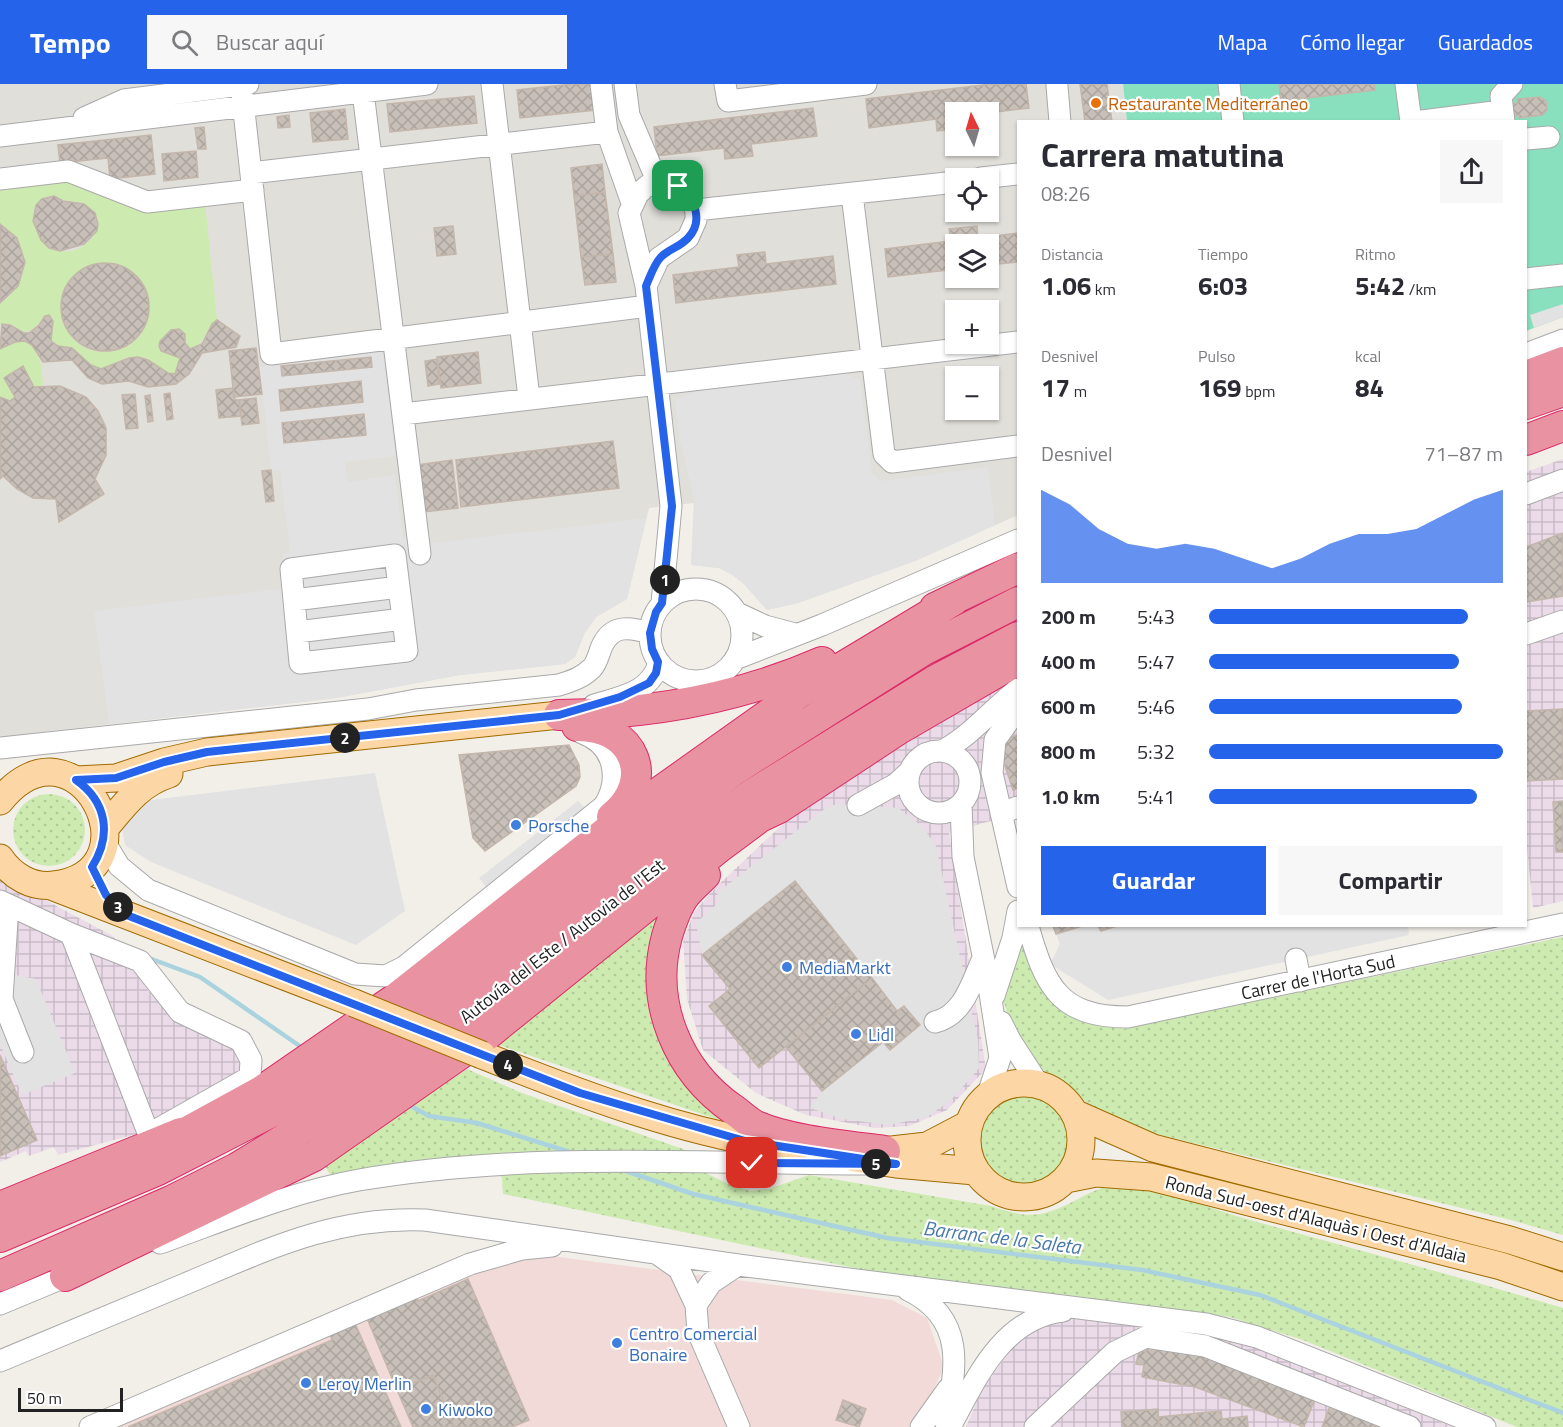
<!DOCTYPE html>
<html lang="es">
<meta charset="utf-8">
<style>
body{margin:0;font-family:"Titillium Web",sans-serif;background:#f7f7f7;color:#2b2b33;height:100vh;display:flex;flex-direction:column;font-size:22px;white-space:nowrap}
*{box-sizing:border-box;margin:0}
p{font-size:20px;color:#7c7c81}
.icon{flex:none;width:33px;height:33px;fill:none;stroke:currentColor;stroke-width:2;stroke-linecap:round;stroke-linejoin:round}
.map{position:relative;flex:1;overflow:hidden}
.panel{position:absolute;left:1017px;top:36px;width:510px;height:807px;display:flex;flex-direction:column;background:#fff;border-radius:0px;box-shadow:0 2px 4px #0004}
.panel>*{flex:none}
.needle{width:39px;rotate:355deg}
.controls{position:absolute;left:945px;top:18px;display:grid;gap:12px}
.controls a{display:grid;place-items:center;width:54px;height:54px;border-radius:0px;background:#fff;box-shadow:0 2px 4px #0004;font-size:30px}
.scale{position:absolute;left:18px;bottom:15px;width:105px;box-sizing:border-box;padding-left:6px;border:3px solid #222;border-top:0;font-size:16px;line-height:21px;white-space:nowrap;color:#222;-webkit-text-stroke:4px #fff;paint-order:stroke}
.pin{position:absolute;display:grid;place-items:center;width:51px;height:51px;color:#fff;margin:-26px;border-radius:12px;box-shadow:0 3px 9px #0006}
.km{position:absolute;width:30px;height:30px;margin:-15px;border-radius:50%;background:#222;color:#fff;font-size:16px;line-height:30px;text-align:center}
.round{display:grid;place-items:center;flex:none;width:63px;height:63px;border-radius:0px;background:#f7f7f7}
.headline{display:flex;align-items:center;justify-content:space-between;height:102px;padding:0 24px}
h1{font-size:33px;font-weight:700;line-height:45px}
.figures{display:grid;grid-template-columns:repeat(3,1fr);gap:9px;height:102px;padding:6px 24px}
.figures div{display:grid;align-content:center}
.figures b{font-size:26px;font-weight:700}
.figures small{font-size:16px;font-weight:400}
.figures p{font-size:16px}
.chart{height:168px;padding:12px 24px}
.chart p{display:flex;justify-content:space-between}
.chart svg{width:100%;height:108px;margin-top:6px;fill:#2563eb;opacity:.7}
.action{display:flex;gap:12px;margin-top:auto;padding:12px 24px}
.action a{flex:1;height:69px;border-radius:0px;background:#2563eb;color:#fff;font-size:24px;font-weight:700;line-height:69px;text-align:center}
.action a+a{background:#f7f7f7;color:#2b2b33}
ul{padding:0 24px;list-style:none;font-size:20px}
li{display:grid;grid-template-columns:96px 72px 1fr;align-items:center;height:45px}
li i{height:15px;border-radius:8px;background:#2563eb}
header{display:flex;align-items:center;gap:36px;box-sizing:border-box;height:84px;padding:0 30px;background:#2563eb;color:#fff}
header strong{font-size:28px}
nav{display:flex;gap:33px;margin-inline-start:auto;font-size:21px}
.search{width:420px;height:54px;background:#f7f7f7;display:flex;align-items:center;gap:15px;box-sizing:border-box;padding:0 21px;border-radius:0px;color:#7c7c81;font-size:22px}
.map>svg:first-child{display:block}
</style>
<header>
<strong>Tempo</strong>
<div class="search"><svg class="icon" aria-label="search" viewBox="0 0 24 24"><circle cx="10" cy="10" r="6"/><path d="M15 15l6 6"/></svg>Buscar aquí</div>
<nav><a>Mapa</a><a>Cómo llegar</a><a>Guardados</a></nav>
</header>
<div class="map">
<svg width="1563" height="1343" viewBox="0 0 1563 1343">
<defs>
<pattern id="industrial-grid" width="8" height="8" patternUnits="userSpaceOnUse" patternTransform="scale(1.5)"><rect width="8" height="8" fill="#ebdbe8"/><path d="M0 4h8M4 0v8" fill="none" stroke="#c9bcc7"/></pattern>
<pattern id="grass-dots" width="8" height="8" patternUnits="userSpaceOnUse" patternTransform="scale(1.5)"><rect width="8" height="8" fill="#cdebb0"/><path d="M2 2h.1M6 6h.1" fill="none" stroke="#b0c997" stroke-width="1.8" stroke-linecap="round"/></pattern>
<pattern id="building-cross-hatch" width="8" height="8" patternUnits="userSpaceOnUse" patternTransform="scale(1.5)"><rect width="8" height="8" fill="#c7bfb8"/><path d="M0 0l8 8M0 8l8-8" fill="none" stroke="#aba49e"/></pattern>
</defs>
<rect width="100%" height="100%" fill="#f2efe9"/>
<path fill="#f2dad9" d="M527,1169L892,1216L927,1234L944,1283L916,1343H105L467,1185Z"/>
<path fill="url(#industrial-grid)" d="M1563,375V817L1533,824L1526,752V388Z
M1018,589V729L949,749L986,985L947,1026L909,1042L875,1044L806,1031L756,1009L703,966L687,915L683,857L695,827L716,803L800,724L1003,596Z
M0,792L111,851L122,861L146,904L179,940L237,964L244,973L240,988L140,1049L58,1071L54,1063L29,1072L26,1067L0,1078Z
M1064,1233L1227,1252L1453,1343H966L981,1307L1021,1251Z"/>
<path fill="#e1dfda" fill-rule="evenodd" d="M0,0H1123L1127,37L1018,38V431L915,477L798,519L767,526L743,499L731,490L719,484L691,481L694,419L649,424L627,515L596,533L584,550L575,573L565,580L460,591L336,614L0,653ZM956,28H988V62H956ZM956,94H988V128H956ZM956,160H988V194H956ZM956,226H988V260H956ZM956,292H988V326H956Z"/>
<path fill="url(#grass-dots)" d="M13 746a36 36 0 1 1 72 0a36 36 0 1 1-72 0Z
M671,817L655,878L731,1040L496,960Z
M1026,846L1037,889L1122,941L1123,945L1563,853V1151L1511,1136L1148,1048L1095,1026L1068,1002L1039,983L1013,949L1003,915Z
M467,985L522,1009L686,1066L708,1090L732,1102L751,1107L769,1105L809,1091L991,1122C1007,1127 1023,1133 1040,1130C1076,1124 1097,1093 1139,1102C1174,1109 1208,1124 1243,1134C1350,1164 1457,1192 1563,1224V1343H1517L1303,1256L1230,1233L1068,1211L921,1198L503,1110L502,1094L488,1075L330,1090L323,1080Z
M977 1056a47 47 0 1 1 94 0a47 47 0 1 1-94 0Z"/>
<path fill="#cdebb0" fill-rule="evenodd" d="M66,94L205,119L217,236C206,243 206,258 193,265L187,262L185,250L179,245L171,246L160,257L161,267L180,274L175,290C161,290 152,274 136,273C121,272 110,286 95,284L72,264L58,262L51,257L53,237L51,232H45C20,264 26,237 0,241V219C32,200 32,159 0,140V101ZM54,112C69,120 86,116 97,132V147C58,206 2,119 54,112ZM95,180C155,172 170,255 114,267C59,278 39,200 95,180Z
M20,257C41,259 42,285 43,301L34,303L22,282L4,294L15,313L10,317L0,313V265Z"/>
<path fill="#88e0be" d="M1123,0H1563V233L1526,247V38L1127,37Z"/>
<path fill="#e2e2e2" d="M1563,220V233L1534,244L1530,231Z
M383,268L395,372L345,378L348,398L395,391L403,454L423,452L425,460L646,434L627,515L596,533L584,550L575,573L565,580L460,591L336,614L109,640L94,527L287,504L282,470L290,468L280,386L271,387L260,283Z
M845,289L860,296L872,389L881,397L988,383L995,441L915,477L798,519L767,526L743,499L731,490L719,484L691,481L695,419L680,358L675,316L696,307Z
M375,689L405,827L356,861L151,778L125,761L122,743L151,716Z
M578,717L585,724L486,803L479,794Z
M836,720L898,724L922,742L936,762L978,956L979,984L951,1016L927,1033L889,1041L842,1035L810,1024L822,1007L883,958L890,966L920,941L904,922L897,927L795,798L702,871L696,839L719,818L717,809L823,726Z
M1082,842H1098L1101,847L1117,842H1408L1409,851L1108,916L1050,880L1060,860L1056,850Z
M0,888L36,895L75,989L22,1011L0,960Z"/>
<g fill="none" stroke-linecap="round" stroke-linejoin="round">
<path stroke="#aad3df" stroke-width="4.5" d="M146,873L200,893L304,965
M407,1020L429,1032L477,1039L573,1069
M623,1086L693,1110L887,1154L1142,1186L1260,1211L1563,1329"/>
</g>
<path fill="url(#building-cross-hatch)" stroke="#c4b6ab" stroke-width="1.5" d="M573,0H594L596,26L520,34L517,6Z
M991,0H1026L1029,24L988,29L956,28V45L937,47L936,35L869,44L866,15Z
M1080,0H1107L1112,38H1085Z
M1279,0H1374L1375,6L1281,17Z
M474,12L477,39L390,48L387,20Z
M1540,13L1546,17L1547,26L1542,31L1519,34V31L1513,32L1511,20L1518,19L1517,15Z
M813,24L817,52L751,60L753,72L725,75L724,64L657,72L654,43Z
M345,25L348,55L313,58L310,29Z
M289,31L290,43L278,44L277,33Z
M204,43L206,65H198L195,44Z
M151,51L155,90L110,95L108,74L60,79L58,61Z
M196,67L198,93L164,97L162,70Z
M602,80L605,108L574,112L571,84Z
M605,108L613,170L581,173L574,112Z
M54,112L63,117L84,120L95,129L98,140L97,147L84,160L60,167L49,164L41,156L33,137L36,121L42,115Z
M0,140L17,154L25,178L18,202L0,219Z
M453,142L456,170L437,172L434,144Z
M977,142L978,154L1018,149V178L988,181V160H956V185L888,193L885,165L951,157L949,145Z
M765,168L766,180L833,172L836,200L676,219L673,191L739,183L737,171Z
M613,170L616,198L585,201L581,173Z
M61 223a44 44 0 1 1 88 0a44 44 0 1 1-88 0Z
M49,231L53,237L51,257L58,262L72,264L91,281L101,285L129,274L138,273L148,276L168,289L175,290L180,274L161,267L159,262L160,257L171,246L179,245L185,250V259L190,265L202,260L212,240L217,236L240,252L236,263L202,269L189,290L176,300L148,303L129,297L102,300L88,294L72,276L43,278L32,261L25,257L15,258L0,265L2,240L10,241L24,249H29L39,241L45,232Z
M256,264L262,310L234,313L229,267Z
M478,268L481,299L441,304L437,273Z
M371,273L372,283L282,292L281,282Z
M437,275L439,300L428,302L425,277Z
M23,282L34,303L60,302L86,313L98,327L106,344V371L95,395L104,410L59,438L56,415L33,414L17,405L3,392L0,395V313L10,317L15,313L4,294Z
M361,297L363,318L281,327L279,306Z
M233,304L235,316H239L241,332L219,334L216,306Z
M170,309L173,335L167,336L164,310Z
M135,310L138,344L126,345L122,311Z
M150,311L153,337L148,338L145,312Z
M256,314L259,339L242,341L239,316Z
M364,330L366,351L284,359L282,339Z
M613,357L619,404L461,423L456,376Z
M452,376L458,424L423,428L418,381Z
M271,386L274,417L266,418L262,387Z
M1563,449V512L1526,518V463Z
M1563,625V695L1526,697V627Z
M1018,651V704L1013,706L1000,667L1009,654Z
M569,661L579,681L580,693L576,702L485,767L473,754L459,671Z
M1563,717V768H1556L1553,718Z
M795,797L872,894L759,984L709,922L730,905L702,871Z
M1053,842H1082L1056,850Z
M1098,842H1117L1101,847Z
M872,894L897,927L904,922L920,941L890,966L883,958L822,1007L786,963Z
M0,971L37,1056L0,1072Z
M468,1195L529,1336L512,1343H454L433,1291L397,1306L366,1232L415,1210L418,1217Z
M354,1237L401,1343H128L332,1256L329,1248Z
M1148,1259L1208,1270L1316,1312L1304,1343L1195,1303L1142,1293L1144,1281L1136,1280L1139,1267L1146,1268Z
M433,1291L454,1343H413L397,1306Z
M843,1316L866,1325L859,1343L836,1336Z
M1332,1317L1395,1343H1322Z
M1158,1325L1159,1343H1122L1121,1328Z
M1221,1327L1222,1335L1247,1332L1248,1343H1199L1198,1329Z
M1198,1329L1199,1343H1159V1333Z"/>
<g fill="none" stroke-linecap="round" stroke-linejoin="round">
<g stroke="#a9a9a9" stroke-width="23">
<path id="minor" d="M241,0L271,270L648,222
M362,0L420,470
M492,0L529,314
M601,0L607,48L632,119
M625,0L629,31L658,99
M725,0L728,17L866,0
M1229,0L1233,38
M1406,0L1411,38
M1057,2L1060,38
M84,34L124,16L248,0
M1414,38L1502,27
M1504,38L1501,12L1512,0
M0,52L427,0
M1526,55L1549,53
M251,89L607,48
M981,94L1018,90
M0,95L68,87L147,118L253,106
M852,110L884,370L892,378L1018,362
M696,126L956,98
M1526,195L1563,191
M646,202L659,174L688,154L696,136V126L686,108L668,99L647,102L638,110L629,129L646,202L671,422L662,519
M1526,270L1563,256
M403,330L1018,258
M1526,410L1563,396
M395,471L407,567L300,579L291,485Z
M650 551a46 46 0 1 1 92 0a46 46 0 1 1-92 0Z
M294,516L399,503
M737,529L765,542L795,550
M297,548L403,535
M1526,550L1563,537
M735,575L822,541L1018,456
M594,621C621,613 652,608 659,578
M1018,624L995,656L992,689L1018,803
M0,664L368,625L416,616L559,601C571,597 582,594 592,584C597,579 599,569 602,562C612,540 630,543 650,549
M908 698a31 31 0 1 1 62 0a31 31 0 1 1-62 0Z
M942,667C972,651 992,625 1018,605
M961,720L963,773L988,896L1000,974L987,1013
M858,721L896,700L909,688
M1001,729L1018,723
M104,757L119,782L148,806L355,890L386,892L404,883L604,722C621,695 615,661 582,649
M0,817L71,850L140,877L180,928L241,957L251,976L250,993L153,1048
M8,821L2,915L23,968
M1028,842C1045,902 1059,933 1128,933L1563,840
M71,850L149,1051
M1296,875L1300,897
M994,912L1013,854L1018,827
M935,938C964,931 972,898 983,874
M1001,938L1010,956L1039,1001
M160,1159C225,1136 291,1108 359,1096C528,1067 701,1080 871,1080
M659,1171L679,1185L696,1221L711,1199L738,1181
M908,1206C966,1234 957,1284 945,1337
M0,1220L77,1188
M696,1221L698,1248L739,1343
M0,1277C62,1251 124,1226 185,1200C266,1166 335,1132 425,1136L738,1181L1206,1240L1257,1253L1485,1343
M90,1343L470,1180L522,1165L552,1162
M921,1343L948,1305
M950,1343C976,1295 1002,1234 1063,1227
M1035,1343L1115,1268L1146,1253L1205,1262L1410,1343"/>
</g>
<g stroke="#a06b00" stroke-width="29">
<path id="major" d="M76,696L116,694L164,678L207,668L559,631
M0,717C76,623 162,787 54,801C32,804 12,792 0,774
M105,744C124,721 140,699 169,690
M51,802L354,919
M482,971C583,1011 688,1051 796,1065
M967 1056a57 57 0 1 1 114 0a57 57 0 1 1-114 0Z
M1074,1029L1153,1064L1510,1156L1563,1173
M883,1067L927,1062L969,1040
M855,1074L896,1080L975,1087
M1066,1095L1096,1089L1151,1093L1501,1182L1563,1203"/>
</g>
<g stroke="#dc2a67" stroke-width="32">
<path id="highway" d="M1526,292L1563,278
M1526,320L1563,307
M1526,356L1563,342
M935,524L1018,484
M559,631C651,630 737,615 822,578
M577,642C635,641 657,697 612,733
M705,791C699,797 691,804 686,810C677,821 671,839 667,852C649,918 677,987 734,1026C741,1031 748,1038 756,1042C790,1057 848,1062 885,1067
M165,1060L260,1008L395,915L634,726L796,611L954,516
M0,1123L181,1049
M0,1153L158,1086L283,1022L457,902L734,686L922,567L1018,518
M0,1192L171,1117L237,1084L296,1048L455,939L751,711L936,596L1018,553
M65,1192L314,1072L483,954L717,765L760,733L779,724L899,645L1018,576"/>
</g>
<use href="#minor" stroke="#fff" stroke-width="21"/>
<use href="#major" stroke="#fcd6a4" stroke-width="27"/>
<use href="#highway" stroke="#e892a2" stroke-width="30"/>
<g stroke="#a06b00" stroke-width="29" stroke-linecap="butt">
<path id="major-bridge" d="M354,919L482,971"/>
</g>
<use href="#major-bridge" stroke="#fcd6a4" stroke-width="27"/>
</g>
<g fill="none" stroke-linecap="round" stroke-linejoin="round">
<g stroke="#fff" stroke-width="12">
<path id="route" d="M678,102C695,114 704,137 688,154C680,163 669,165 661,173C654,180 650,193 646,202L672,422L662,519L656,528L650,549L652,565L658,578L656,589L649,599L620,613L559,631L207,668L164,678L116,694L76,696C107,718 112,751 92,783L106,811L124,830L580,1009L745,1057L896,1080L752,1079"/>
</g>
<use href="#route" stroke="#2563eb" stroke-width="8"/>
</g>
<circle fill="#e8710a" stroke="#fff" stroke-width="2" cx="1096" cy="19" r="6"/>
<g fill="#3f7fe0" stroke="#fff" stroke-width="2">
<circle cx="516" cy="741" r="6"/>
<circle cx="787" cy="883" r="6"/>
<circle cx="856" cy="950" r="6"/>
<circle cx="617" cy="1259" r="6"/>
<circle cx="306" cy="1299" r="6"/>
<circle cx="426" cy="1325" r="6"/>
</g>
<g text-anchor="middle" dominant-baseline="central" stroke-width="4.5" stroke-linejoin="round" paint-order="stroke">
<g font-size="18" fill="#c56008" stroke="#fff" text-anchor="start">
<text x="1108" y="19">Restaurante Mediterráneo</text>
</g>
<g font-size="18" fill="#366cbe" stroke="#fff" text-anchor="start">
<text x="528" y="741">Porsche</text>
<text x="799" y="883">MediaMarkt</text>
<text x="868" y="950">Lidl</text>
<text x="629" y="1249">Centro Comercial<tspan x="629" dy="21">Bonaire</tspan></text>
<text x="318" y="1299">Leroy Merlin</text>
<text x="438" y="1325">Kiwoko</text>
</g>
<g font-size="18" fill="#222" stroke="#fff">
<text transform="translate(562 857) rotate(-38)">Autovía del Este / Autovia de l'Est</text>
<text transform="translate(1318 893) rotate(-12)">Carrer de l'Horta Sud</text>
<text transform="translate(1316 1135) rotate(14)">Ronda Sud-oest d'Alaquàs i Oest d'Aldaia</text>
</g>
<g font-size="20" font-style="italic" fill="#4a7aab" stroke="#fff">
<text transform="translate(1002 1153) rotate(7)">Barranc de la Saleta</text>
</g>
</g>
</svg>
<div class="controls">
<a><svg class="needle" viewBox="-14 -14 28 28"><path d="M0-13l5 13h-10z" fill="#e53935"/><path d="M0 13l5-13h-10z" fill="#7c7c81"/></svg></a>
<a><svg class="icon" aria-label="locate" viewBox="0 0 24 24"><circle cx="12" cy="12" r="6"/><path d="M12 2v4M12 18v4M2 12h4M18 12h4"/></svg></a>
<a><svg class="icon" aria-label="layers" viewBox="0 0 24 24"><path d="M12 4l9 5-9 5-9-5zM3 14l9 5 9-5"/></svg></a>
<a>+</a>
<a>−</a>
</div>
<div class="scale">50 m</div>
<div class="pin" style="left:678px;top:102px;background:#1e9e55"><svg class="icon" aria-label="arrive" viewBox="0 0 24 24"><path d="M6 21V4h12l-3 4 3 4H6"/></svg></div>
<div class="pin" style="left:752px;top:1079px;background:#d93025"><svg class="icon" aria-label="check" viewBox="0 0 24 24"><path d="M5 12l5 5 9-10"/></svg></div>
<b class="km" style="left:665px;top:496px">1</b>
<b class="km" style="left:345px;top:654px">2</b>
<b class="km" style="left:118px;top:823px">3</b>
<b class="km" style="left:508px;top:981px">4</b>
<b class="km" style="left:876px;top:1080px">5</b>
<section class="panel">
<div class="headline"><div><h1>Carrera matutina</h1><p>08:26</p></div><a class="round"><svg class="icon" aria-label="share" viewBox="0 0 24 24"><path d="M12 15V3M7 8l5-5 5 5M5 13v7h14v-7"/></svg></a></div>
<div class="figures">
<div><p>Distancia</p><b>1.06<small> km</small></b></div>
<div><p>Tiempo</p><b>6:03</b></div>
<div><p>Ritmo</p><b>5:42<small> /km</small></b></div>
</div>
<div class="figures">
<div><p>Desnivel</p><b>17<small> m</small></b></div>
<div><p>Pulso</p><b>169<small> bpm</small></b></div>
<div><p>kcal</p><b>84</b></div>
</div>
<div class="chart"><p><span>Desnivel</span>71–87 m</p>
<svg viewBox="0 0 160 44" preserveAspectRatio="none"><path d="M0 44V6L10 12L20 22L30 28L40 30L50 28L60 30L70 34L80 38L90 34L100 28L110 24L120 24L130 22L140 16L150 10L160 6V44z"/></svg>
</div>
<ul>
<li><b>200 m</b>5:43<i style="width:88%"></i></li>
<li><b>400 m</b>5:47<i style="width:85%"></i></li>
<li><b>600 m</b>5:46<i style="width:86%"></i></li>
<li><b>800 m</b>5:32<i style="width:100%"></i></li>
<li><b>1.0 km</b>5:41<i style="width:91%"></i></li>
</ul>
<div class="action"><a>Guardar</a><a>Compartir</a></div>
</section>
</div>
